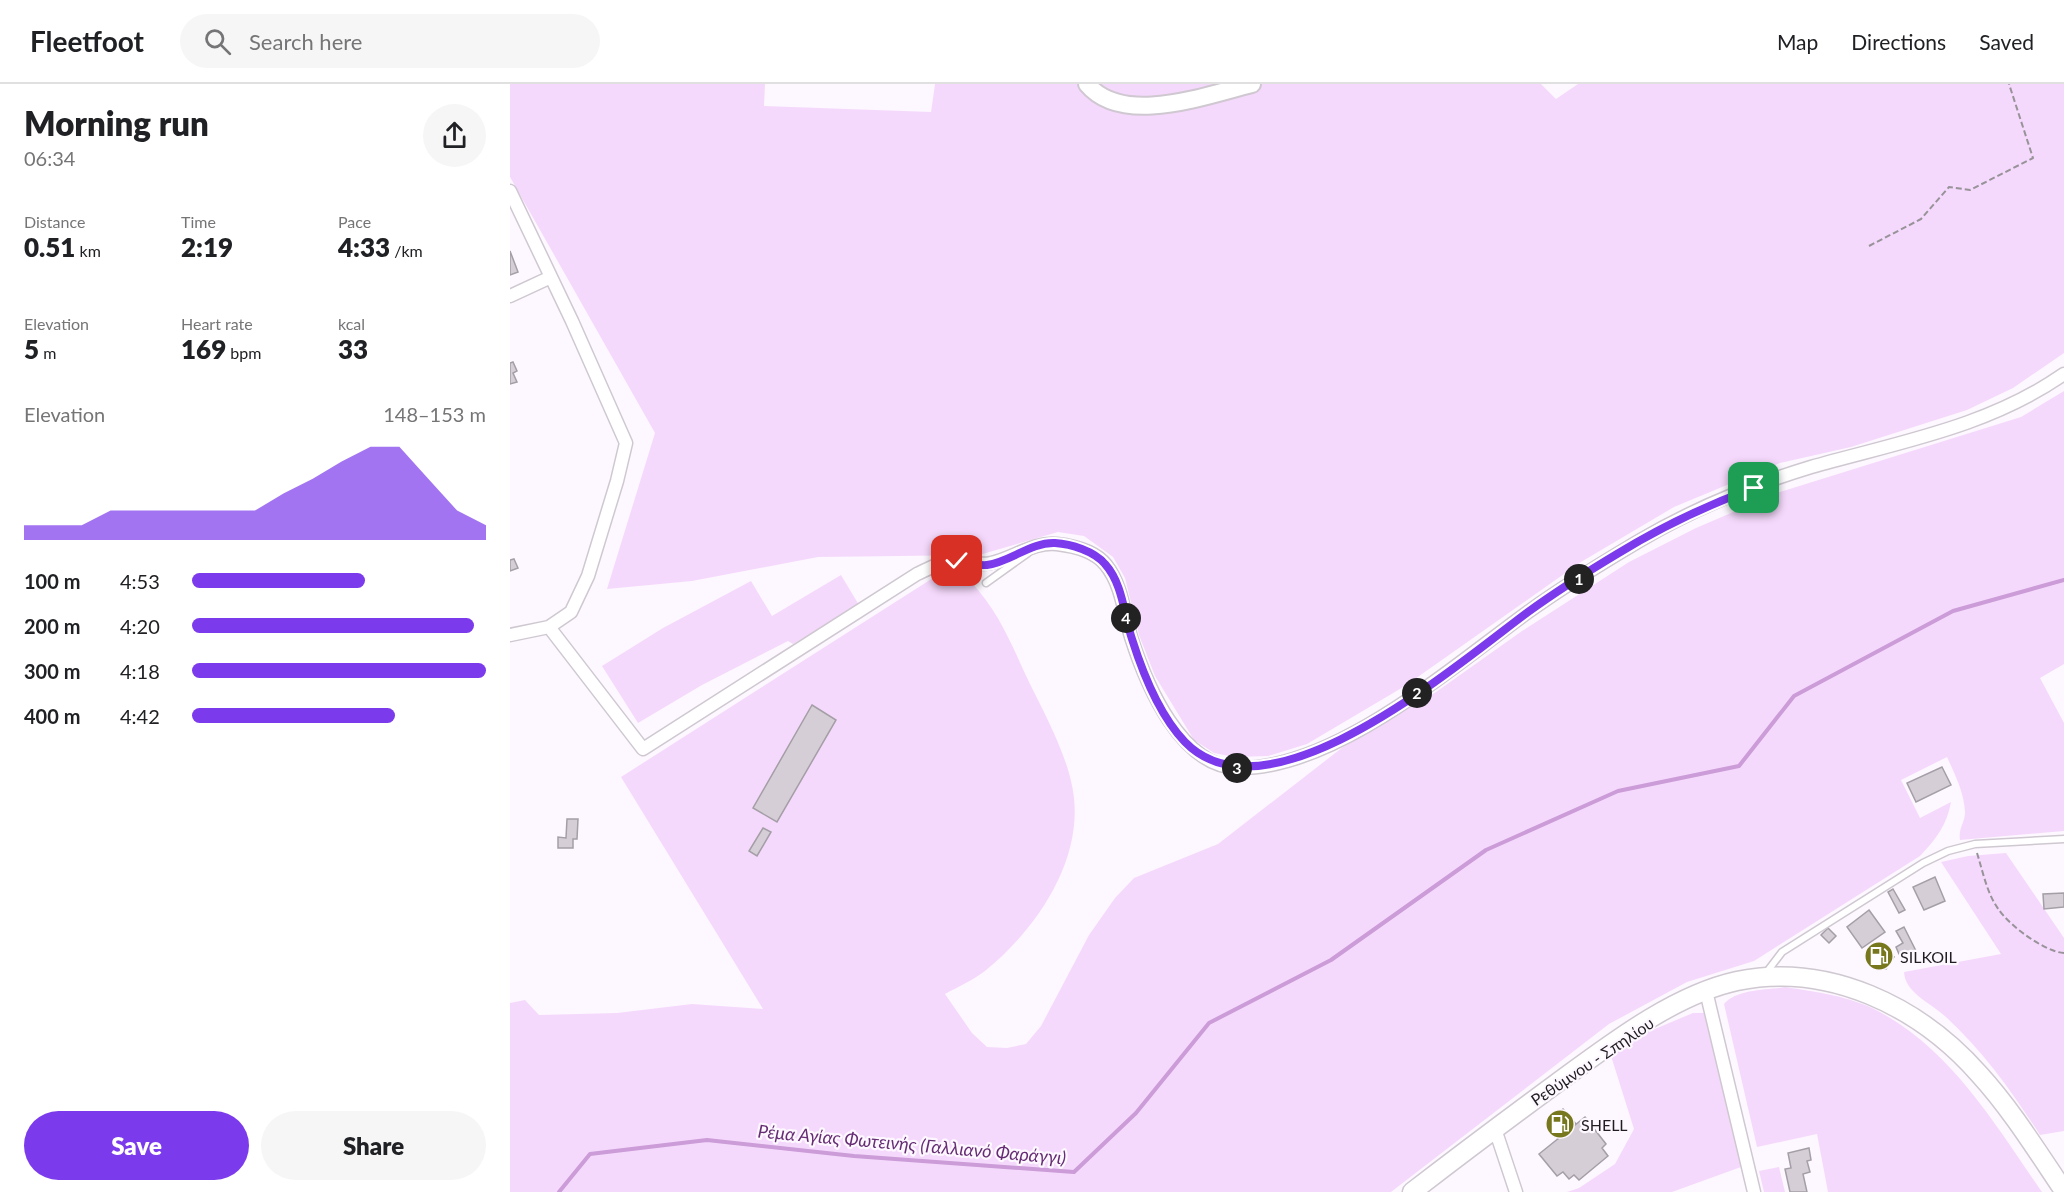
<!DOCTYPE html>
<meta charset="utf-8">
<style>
body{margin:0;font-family:Lato,sans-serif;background:#f6f6f6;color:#202124;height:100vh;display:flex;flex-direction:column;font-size:22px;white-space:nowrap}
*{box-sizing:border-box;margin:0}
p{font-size:20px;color:#757577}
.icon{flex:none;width:33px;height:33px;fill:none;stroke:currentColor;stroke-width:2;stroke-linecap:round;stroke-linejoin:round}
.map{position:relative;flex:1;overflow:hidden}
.drawer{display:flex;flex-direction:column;background:#fff;width:510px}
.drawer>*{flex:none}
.pin{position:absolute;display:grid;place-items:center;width:51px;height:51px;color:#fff;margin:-26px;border-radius:12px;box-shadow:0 3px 9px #0006}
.km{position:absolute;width:30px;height:30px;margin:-15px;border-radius:50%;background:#222;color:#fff;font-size:16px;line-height:30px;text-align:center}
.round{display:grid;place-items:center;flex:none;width:63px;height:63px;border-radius:32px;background:#f6f6f6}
.head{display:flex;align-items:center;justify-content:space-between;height:102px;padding:0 24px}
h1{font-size:33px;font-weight:800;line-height:45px}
.stats{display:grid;grid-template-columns:repeat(3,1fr);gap:9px;height:102px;padding:6px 24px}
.stats div{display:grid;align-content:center}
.stats b{font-size:26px;font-weight:800}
.stats small{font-size:16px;font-weight:400}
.stats p{font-size:16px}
.chart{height:168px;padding:12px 24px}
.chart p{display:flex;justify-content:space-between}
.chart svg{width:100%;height:108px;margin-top:6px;fill:#7c3aed;opacity:.7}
.action{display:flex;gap:12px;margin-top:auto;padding:12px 24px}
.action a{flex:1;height:69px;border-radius:36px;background:#7c3aed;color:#fff;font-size:24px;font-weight:800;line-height:69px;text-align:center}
.action a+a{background:#f6f6f6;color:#202124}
ul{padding:0 24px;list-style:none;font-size:20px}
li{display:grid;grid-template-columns:96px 72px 1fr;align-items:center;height:45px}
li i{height:15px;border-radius:8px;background:#7c3aed}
header{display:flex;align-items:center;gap:36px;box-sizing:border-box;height:84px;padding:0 30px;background:#fff;border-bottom:2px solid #e0e0e0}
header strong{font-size:28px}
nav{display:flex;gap:33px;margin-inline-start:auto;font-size:21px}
.search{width:420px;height:54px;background:#f6f6f6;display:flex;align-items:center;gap:15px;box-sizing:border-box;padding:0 21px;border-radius:33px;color:#757577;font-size:22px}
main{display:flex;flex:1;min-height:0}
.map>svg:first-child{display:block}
</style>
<header>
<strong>Fleetfoot</strong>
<div class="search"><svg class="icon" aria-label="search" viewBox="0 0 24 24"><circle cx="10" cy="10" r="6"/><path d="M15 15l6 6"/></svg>Search here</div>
<nav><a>Map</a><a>Directions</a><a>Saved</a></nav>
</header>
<main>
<section class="drawer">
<div class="head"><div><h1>Morning run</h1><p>06:34</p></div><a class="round"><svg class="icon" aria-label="share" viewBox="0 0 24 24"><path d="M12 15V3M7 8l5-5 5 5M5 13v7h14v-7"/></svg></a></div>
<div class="stats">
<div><p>Distance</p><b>0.51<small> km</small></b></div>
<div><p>Time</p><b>2:19</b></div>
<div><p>Pace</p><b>4:33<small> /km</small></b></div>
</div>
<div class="stats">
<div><p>Elevation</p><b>5<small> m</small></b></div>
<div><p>Heart rate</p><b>169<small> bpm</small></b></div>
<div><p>kcal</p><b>33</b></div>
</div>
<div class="chart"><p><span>Elevation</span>148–153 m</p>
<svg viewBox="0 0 160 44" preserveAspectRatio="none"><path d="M0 44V38L10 38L20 38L30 32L40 32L50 32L60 32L70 32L80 32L90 25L100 19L110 12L120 6L130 6L140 19L150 32L160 38V44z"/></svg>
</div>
<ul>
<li><b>100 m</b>4:53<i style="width:59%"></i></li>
<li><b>200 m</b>4:20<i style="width:96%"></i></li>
<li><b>300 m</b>4:18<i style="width:100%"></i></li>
<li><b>400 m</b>4:42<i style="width:69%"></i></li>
</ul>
<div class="action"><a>Save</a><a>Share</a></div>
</section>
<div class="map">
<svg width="1554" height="1108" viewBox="0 0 1554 1108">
<rect width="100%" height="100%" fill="#fdf8ff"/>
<path fill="#f5d9fc" d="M0,0H255L254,22L421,28L425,0H1031L1046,15L1068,0H1554V269L1503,304L1457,326L1341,363L1270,379L1164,423L1071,478L895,602L797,660L758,672L724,673L704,669L684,656L645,592L629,551L615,494L603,473L574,452L548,448L469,471L308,473L182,497L97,505L145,349L0,93Z
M1554,307V580L1530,594L1554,639V747L1450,756C1448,744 1455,739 1455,728C1454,708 1445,691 1437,673L1391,696L1410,734L1441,718C1437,741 1426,755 1410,772L1244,877L1177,898L1099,940L881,1108H0V919L15,916L29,931L107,929L182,920L253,925L111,693L423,494L461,498C490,529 502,562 520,600C534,628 554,666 561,697C579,769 529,843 475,887C463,896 448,903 435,910L462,949L477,963L497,964L516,960L531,942L579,851L605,814L624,794L708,760L833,663L926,608L1012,547L1119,478L1186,444L1270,408L1511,333Z
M331,491L349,521L283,560L278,557L192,601L128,639L92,582L153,544L241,497L262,532Z
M1496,769L1554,854V1047L1530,1051C1502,1008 1474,968 1436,933C1421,919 1395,909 1394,888L1491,870L1431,778L1458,772Z
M1275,903C1306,908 1340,912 1368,927C1442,966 1486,1042 1532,1108H1318L1307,1050L1247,1063L1214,920C1226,905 1257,906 1275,903Z
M1183,929H1194L1231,1083L1162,1108H1057L1069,1104L1105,1080L1124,1045L1101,972L1140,947Z
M1269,1083L1275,1108H1254L1249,1087Z"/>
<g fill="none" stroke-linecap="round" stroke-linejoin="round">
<path stroke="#cb9cd7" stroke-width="4" d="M49,1108L80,1070L197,1056L344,1072L564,1088L626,1029L699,939L821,876L976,766L1108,707L1229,682L1284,612L1443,527L1554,496"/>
</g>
<path fill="#d5ced7" stroke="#a49ea6" stroke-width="1.5" d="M0,167L8,188L0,191Z
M3,278L7,287L3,289L7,298L0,300V279Z
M4,475L8,484L0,487V476Z
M302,621L326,636L267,738L243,724Z
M1432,683L1441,701L1406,718L1397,699Z
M57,735H68L67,755H63V764H48V753L56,754Z
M253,744L261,748L247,772L239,767Z
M1425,793L1435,817L1414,826L1403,803Z
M1383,805L1395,826L1389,829L1378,808Z
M1554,809V823L1534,825L1533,810Z
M1359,826L1375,848L1352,864L1337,843Z
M1394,843L1406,867L1398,871L1396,867L1389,870L1386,863L1393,859L1386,847Z
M1318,844L1326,852L1319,859L1311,851Z
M1369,862L1384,873L1376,885L1361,875Z
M1053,1025L1066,1040L1048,1055L1036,1039Z
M1075,1033L1096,1060L1092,1064L1098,1072L1069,1096L1064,1091L1059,1095L1053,1088L1047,1092L1029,1070Z
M1299,1064L1301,1076L1297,1077L1300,1088L1293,1090L1297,1108H1280L1275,1085L1281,1084L1278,1069Z"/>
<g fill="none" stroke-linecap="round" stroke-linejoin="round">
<g stroke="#cfc8d1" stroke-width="9">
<path id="service" d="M476,499L518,469
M1256,889L1272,868L1413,779L1438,767L1465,760L1554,755"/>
</g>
<g stroke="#cfc8d1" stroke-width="15">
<path id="minor" d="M0,107L62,237L116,359L107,397L78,492L61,528L39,543L0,551
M0,212L41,193
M39,543L133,665L407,490C420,484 432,477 446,477C458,477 470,482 481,479C502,475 524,457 547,460C564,462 585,467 596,481C612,501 614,529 621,553C636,600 671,684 729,684C826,685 943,582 1018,528C1054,502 1092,479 1129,457C1183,425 1242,401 1301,383C1389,358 1478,343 1554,290
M1196,907L1244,1108
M985,1045L1006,1108"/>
</g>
<g stroke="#cfc8d1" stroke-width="20">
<path id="tertiary" d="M577,0C613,43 696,11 742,0"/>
</g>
<g stroke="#cfc8d1" stroke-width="21">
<path id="secondary" d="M902,1108C950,1071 998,1035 1047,999C1099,961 1163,911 1227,897C1318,878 1409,922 1469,990C1501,1025 1527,1067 1554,1107"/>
</g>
<path stroke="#979399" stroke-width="2" stroke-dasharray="6 3" stroke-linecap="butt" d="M1359,162L1411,135L1439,103L1460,106L1523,74L1499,0
M1467,769C1473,788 1477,810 1489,826C1500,842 1535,868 1554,869"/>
<use href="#service" stroke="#fff" stroke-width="6"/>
<use href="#minor" stroke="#fff" stroke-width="12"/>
<use href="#tertiary" stroke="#fff" stroke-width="16"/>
<use href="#secondary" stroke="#fff" stroke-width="18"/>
</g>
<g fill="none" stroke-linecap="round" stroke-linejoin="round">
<g stroke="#fff" stroke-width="12">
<path id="route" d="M447,477C456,478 468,482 477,481C500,478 521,458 545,459C561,460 584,467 595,480C613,500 614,531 622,555C633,590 650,632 675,658C758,744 949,579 1018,528C1047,507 1077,488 1107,470C1151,443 1195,422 1244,404"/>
</g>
<use href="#route" stroke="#7c3aed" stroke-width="8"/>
</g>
<defs>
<g id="fuel-disc" transform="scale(1.5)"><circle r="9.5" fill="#77771e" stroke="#fdf8ff"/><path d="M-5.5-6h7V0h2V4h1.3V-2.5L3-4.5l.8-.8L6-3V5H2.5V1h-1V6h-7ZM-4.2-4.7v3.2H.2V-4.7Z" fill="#fff"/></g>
</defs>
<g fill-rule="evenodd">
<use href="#fuel-disc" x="1369" y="872"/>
<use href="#fuel-disc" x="1050" y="1040"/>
</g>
<g text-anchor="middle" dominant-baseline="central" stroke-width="4.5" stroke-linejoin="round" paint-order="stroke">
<g font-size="16" fill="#201d21" stroke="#fdf8ff" text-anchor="start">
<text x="1390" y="872">SILKOIL</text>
<text x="1071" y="1040">SHELL</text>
</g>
<g font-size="16" fill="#201d21" stroke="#fdf8ff">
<text transform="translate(1082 977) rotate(-34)">Ρεθύμνου - Σπηλίου</text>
</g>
<g font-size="18" font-style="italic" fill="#662d74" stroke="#fdf8ff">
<text transform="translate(402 1060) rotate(5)">Ρέμα Αγίας Φωτεινής (Γαλλιανό Φαράγγι)</text>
</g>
</g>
</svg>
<div class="pin" style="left:1244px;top:404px;background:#1e9e55"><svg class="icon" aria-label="arrive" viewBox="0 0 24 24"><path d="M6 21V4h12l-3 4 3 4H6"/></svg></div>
<div class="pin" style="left:447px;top:477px;background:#d93025"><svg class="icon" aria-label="check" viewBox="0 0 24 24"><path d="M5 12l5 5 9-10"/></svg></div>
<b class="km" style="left:1069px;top:495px">1</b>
<b class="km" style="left:907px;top:609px">2</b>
<b class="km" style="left:727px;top:684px">3</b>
<b class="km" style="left:616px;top:534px">4</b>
</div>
</main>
